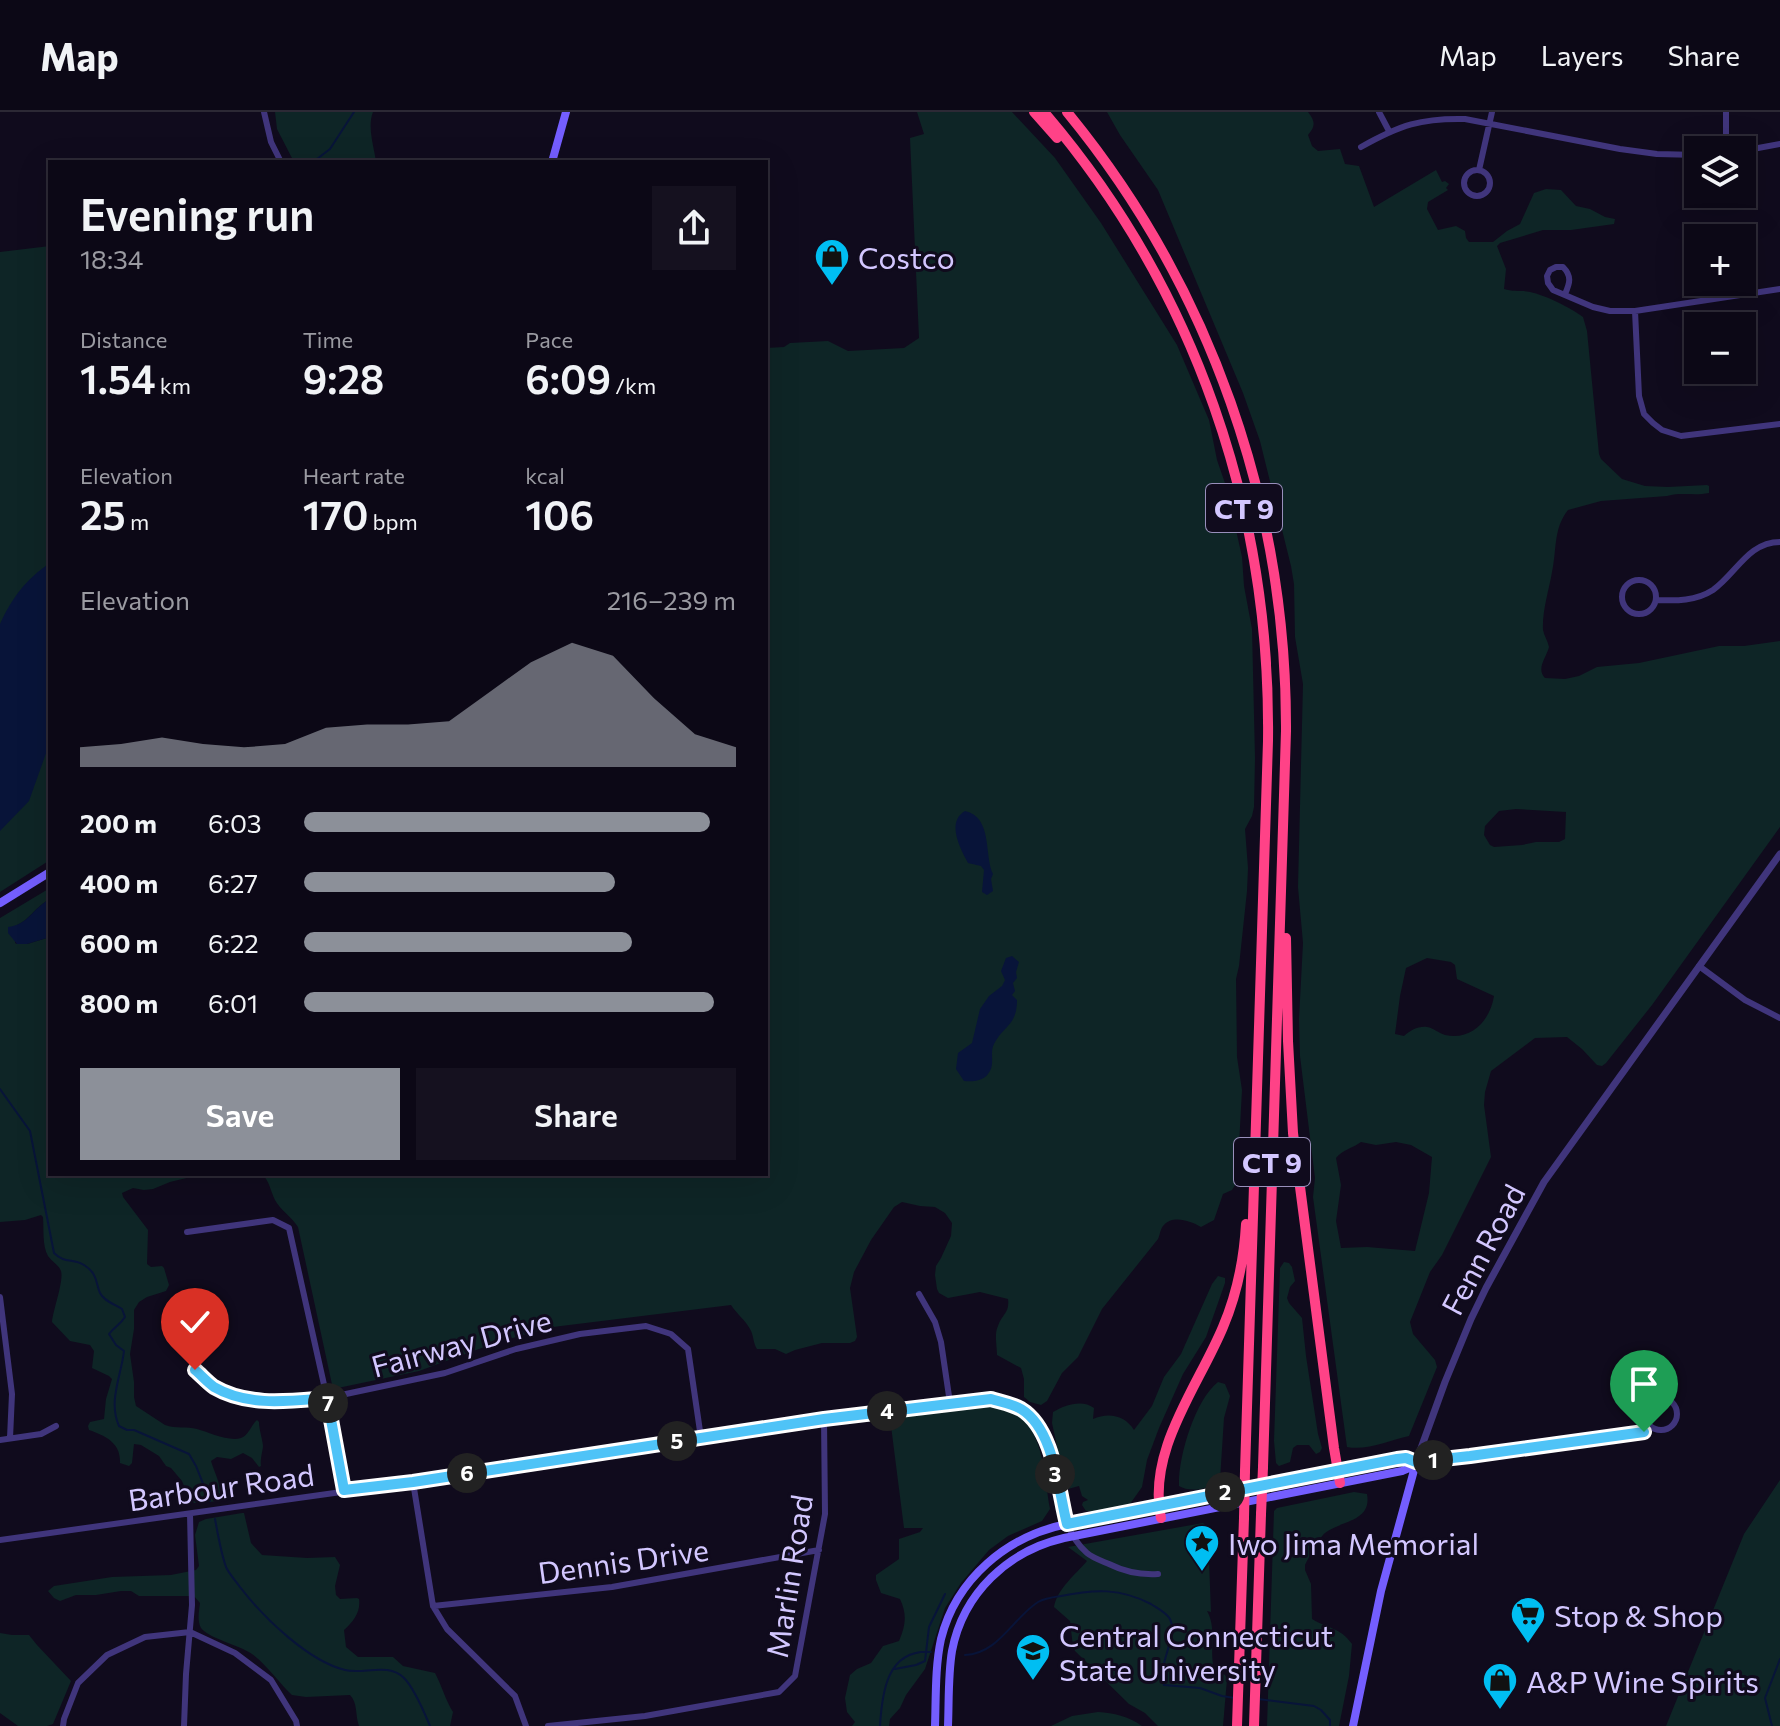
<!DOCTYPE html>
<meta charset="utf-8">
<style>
body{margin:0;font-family:Commissioner,sans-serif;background:#15111f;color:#f1f3f6;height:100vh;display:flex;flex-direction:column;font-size:30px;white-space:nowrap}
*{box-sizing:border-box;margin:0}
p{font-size:26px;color:#9a9aa1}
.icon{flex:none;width:44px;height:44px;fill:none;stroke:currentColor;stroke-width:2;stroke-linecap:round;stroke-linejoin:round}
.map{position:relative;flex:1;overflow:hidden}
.side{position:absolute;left:48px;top:48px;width:720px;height:1016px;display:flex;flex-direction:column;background:#0c0816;border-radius:0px;box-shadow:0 8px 32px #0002,0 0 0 2px #2c2935}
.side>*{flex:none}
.controls{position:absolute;left:1684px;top:24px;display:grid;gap:16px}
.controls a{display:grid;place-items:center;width:72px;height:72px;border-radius:0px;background:#0c0816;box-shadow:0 8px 32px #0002,0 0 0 2px #2c2935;font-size:40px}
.pin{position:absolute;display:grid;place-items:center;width:68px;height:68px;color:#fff;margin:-82px -34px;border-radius:50% 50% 50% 0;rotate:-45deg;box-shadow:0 0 8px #0007}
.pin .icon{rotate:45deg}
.km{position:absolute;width:40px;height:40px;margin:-20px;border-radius:50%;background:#222;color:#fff;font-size:22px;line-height:40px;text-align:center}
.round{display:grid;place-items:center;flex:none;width:84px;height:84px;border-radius:0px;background:#15111f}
.head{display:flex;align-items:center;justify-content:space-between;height:136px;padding:0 32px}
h1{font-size:44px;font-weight:600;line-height:60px}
.metrics{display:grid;grid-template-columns:repeat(3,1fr);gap:12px;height:136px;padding:8px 32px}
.metrics div{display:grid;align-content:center}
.metrics b{font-size:40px;font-weight:600}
.metrics small{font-size:22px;font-weight:400}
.metrics p{font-size:22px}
.chart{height:224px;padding:16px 32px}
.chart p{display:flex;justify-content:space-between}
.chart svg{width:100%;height:144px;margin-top:8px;fill:#8c9099;opacity:.7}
.cta{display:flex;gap:16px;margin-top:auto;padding:16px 32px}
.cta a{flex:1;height:92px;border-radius:0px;background:#8c9099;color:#fff;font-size:32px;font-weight:600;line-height:92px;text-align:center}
.cta a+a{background:#15111f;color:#f1f3f6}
ul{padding:0 32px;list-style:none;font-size:26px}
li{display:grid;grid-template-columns:128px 96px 1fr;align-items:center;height:60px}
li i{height:20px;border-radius:10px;background:#8c9099}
header{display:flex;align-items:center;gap:48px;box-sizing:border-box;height:112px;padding:0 40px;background:#0c0816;border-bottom:2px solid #2c2935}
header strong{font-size:38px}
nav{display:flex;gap:44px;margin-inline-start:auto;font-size:28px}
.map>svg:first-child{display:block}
</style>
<header>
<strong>Map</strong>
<nav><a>Map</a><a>Layers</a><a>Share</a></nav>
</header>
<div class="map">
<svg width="1780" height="1614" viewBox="0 0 1780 1614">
<rect width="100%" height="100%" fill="#100b1d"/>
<path fill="#0e2526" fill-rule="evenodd" d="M275,0H373C367,15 374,34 376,50H294L277,17Z
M917,0H1012L1055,46L1101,111L1177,233L1209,308L1217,348L1227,377L1242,445L1244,474L1252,517L1255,646L1254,695L1252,704L1245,717L1248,756L1247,779L1239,854L1236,867L1237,945L1242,978L1237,1070L1232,1078L1223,1082L1214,1108L1201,1115C1191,1109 1172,1102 1163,1114C1160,1118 1160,1123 1158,1127L1102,1197L1078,1245L1062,1261L1047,1289L1041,1293L1030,1290L1024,1285V1267L1021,1256L997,1243C997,1234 994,1222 998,1214C1002,1202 1010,1201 1008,1187L980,1180L948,1186L939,1181L937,1177L935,1163L936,1154L941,1146L951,1124L952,1111L945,1101L935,1095L920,1094L902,1090L894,1095L871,1128L854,1160L850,1176L857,1225L855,1229L850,1231H822L795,1238L786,1242L775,1237H757C753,1231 754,1224 750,1217C745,1208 736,1201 731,1193L553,1215L498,1230L419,1259L333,1277L298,1115C292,1105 280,1098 275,1088C270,1078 270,1070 262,1062H766V236L784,235L790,231L828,229L848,239L904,236L919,226L910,26L924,22Z
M1107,0H1308C1315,9 1316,14 1308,23L1312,34L1318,39L1340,37L1345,52L1359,54L1374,95L1436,58L1442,70L1445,69L1449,72L1446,76L1448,78L1428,90L1427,97L1438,118L1456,114L1465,119L1466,126L1469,130H1493L1507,119L1520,112L1534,81L1546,77L1561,78L1576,94L1590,97L1605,105L1615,107L1614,112L1571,118H1543L1500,131L1497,134L1506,157L1504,177C1513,180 1521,178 1530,180C1545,183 1571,196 1583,205L1587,219L1599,342L1601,347L1622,367L1645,374L1668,375L1707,373L1709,374V381C1695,384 1681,380 1667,384L1601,389L1568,398C1553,417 1557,438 1552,460C1549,478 1542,499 1543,518C1544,524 1548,529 1549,535C1546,546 1536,557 1545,566L1565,567L1579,564L1597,555L1639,551L1719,534H1744L1780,529V715L1652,893L1606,951L1602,954L1597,953L1582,937L1567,925L1535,926L1491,959L1485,980L1484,993L1491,1045L1442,1143L1430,1160L1410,1210L1413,1222L1435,1248L1437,1255L1409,1324C1390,1328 1367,1339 1347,1335L1313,1085L1315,1066L1300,944L1299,907L1303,831L1298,775L1303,572L1295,525L1294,472L1291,454L1260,329L1243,281L1158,78L1120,23ZM1516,697L1566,700L1565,727L1559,730H1536L1522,733L1494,735L1490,733L1484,723L1485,714L1499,699ZM1427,846L1451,850L1455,853L1457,867L1494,884C1490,909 1471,929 1445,923C1438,921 1434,916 1427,915C1418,914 1411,918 1404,924L1395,922L1400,884L1406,856ZM1361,1030L1376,1033L1396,1030L1411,1033L1432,1045L1429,1081L1415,1139L1367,1135L1341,1136L1336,1109L1341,1073L1336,1046C1342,1038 1353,1036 1361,1030Z
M50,134V748L0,780V140Z
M50,776V787C36,794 29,809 15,814V831L17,832H27L50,825V1062H203L170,1070L153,1077L144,1078L133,1076L122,1081L123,1085L148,1118L147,1152L151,1155L162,1154L164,1156L169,1173L166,1179L147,1185L139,1190L134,1198V1217L130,1242L134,1270V1285L136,1294L165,1313C176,1317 187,1314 197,1317C208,1320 229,1330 241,1326C249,1323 251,1313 257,1308L259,1310C259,1318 263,1329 263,1335C262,1342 260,1347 261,1354L259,1355L252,1346L243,1341L231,1347L217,1345L211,1349C215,1362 223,1376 220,1389L194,1391L189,1386L182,1369L171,1356L166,1354L159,1344L141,1333L134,1332L132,1351L129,1354L120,1351C121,1331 106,1324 89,1318L88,1314L90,1310L104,1307L106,1287L112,1267L109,1264L92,1256L94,1239L90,1233L70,1229L52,1210C53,1198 64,1169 61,1159C59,1153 52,1150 48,1144C42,1133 44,1117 43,1105L41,1103L25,1108L0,1110V806Z
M1284,1150L1289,1151L1292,1155L1295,1169L1290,1175L1287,1186L1289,1191L1302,1206L1306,1244L1318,1322L1322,1336L1320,1340L1316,1342L1309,1333H1297L1293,1336L1290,1350L1279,1354L1276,1351L1274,1329L1280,1156Z
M1218,1164L1225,1166V1171L1206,1225L1183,1262L1159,1316L1147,1348L1142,1375L1130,1392L1100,1399H1086L1082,1393L1083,1390L1088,1388L1082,1384L1079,1374L1068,1377L1066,1375L1052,1311L1053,1300C1065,1293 1082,1287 1094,1296L1093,1307C1108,1300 1125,1303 1134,1318L1152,1294L1164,1265L1181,1242L1212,1172Z
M1218,1270L1225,1272L1230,1284L1224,1306L1220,1368C1211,1377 1190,1381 1179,1374C1178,1345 1195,1288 1218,1270Z
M972,1294C981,1294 990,1293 998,1295C1045,1305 1043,1359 1050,1397L1042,1409L1008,1424L989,1438L961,1471L945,1496L925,1557L906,1583L900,1596L890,1607L889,1614H852L855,1610L847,1600L845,1586L850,1563L857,1557L871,1551L883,1534L899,1529C906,1513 907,1502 900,1487L881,1481L876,1468V1463L899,1447V1427L920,1420L923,1416H904L890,1306Z
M1780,1368V1614H1666L1744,1422Z
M1354,1380L1367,1382C1372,1410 1342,1408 1325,1421C1319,1426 1309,1445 1305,1453V1458L1311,1472L1312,1507C1328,1517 1340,1515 1352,1532L1349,1564L1339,1614H1267L1274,1399L1277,1396Z
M242,1401H244L251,1431L262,1443L307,1446L335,1445L340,1453L335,1474L336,1483L340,1487L357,1486L359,1487C361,1500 353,1510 344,1518L346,1535L358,1545H393L403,1554L435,1561C442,1574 445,1587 453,1600L450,1614H359C355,1603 358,1591 350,1583L306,1585L292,1583C278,1570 268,1554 252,1542C239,1533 208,1526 201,1516C197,1509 199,1499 200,1491L194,1484H139L131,1479H121L96,1483H76L60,1489L54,1486L48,1479L54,1474L112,1465L171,1463L196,1458L199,1454L195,1423L199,1410L206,1407Z
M1203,1411L1205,1413L1209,1449L1211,1500L1207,1499C1217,1516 1209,1538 1214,1557L1225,1563L1227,1567L1223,1614H1158L1145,1601L1129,1592L1075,1539L1073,1535L1070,1509L1054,1495C1057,1477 1076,1462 1087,1449L1068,1435Z
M0,1521L12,1523H29L37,1533L71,1569L53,1612L47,1614H18L0,1601Z
M1098,1600C1114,1601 1128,1604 1142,1614H1051L1072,1604Z"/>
<path fill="#081439" d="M50,451V630L29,689L0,719V512C12,486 26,467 50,451Z
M965,699C993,705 984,744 993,762L991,767L993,779L987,783L982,780L984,758L981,754L968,751C960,736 946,710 965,699Z
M50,787V825L27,832H17L8,821V815C28,813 33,796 50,787Z
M1012,844L1019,850L1016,860L1017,866L1013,871L1015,879L1012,883L1017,888C1017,914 1003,914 994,932C989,942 996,952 988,962C983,969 972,970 964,969L956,957L958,941L972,931L980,897L989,884L1002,874L1005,868L1001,859L1006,846Z"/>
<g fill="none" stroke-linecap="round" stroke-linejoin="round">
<path stroke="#081439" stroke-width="2" d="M313,50L330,37L354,0
M0,977L30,1019L54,1141C65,1152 73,1146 84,1153C98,1162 95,1169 100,1181C104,1189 114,1192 122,1197L125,1205C120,1213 114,1215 109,1222L116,1233L124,1239C121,1265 108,1289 119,1314L127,1318H134L189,1342L196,1354L210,1389
M215,1407C218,1423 221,1441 226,1455C229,1462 236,1469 240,1475C263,1505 308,1549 345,1558C363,1563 388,1550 404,1566C415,1577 424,1600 430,1614
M965,1543C998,1542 1013,1506 1038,1490C1045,1486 1054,1485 1061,1484C1095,1477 1120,1476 1151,1492C1157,1496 1166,1500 1170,1507C1179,1524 1156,1554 1164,1573L1200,1576L1222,1584L1235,1586
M895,1557L916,1553L925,1549L929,1515L945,1482
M1258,1587L1314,1594L1321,1598L1330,1608V1614
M880,1614C882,1580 887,1537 931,1540
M1772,1614L1765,1586L1780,1547"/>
<path stroke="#40357c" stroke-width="6" d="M264,0L271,30L281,50
M1379,0L1389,19
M1361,35C1400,13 1421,6 1465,7L1620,37L1657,42L1698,43
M1726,38V0
M1742,39L1780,32
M1479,58L1492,0
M1464 71a13 13 0 1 1 26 0a13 13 0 1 1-26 0Z
M1565,182C1570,171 1572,164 1563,155H1556L1550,158L1547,164L1548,171L1553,178L1593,195L1610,199H1635L1780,177
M1635,199L1639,284L1644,302L1653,311L1662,318L1681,324L1780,312
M1622 485a17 17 0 1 1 34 0a17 17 0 1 1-34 0Z
M1657,488C1676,489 1696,489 1713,478C1736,462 1748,430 1780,430
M1699,854L1745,888L1780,906
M187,1120L273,1108L289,1116L327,1286L344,1378
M919,1182L935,1210L941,1230L950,1291
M0,1185L12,1282L10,1326
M190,1223L188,1235L195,1258L214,1275L241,1286L280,1290L327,1286L445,1261L516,1237L580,1222L646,1214L671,1222L688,1237L701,1326
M1645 1302a16 16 0 1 1 32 0a16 16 0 1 1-32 0Z
M0,1328L41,1322L56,1314
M1416,1350L1636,1323L1652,1316
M413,1370L433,1494L447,1517L515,1584L526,1614
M0,1428L413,1370L824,1307L991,1287C1001,1290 1011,1292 1020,1297C1070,1326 1045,1405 1087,1441C1093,1446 1102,1449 1109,1452C1125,1460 1141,1463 1158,1462
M433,1494L612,1475L819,1438
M63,1614L64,1607L78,1571L107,1543L145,1525L190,1520L235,1541L271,1568L296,1609L297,1614
M184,1614L186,1562L192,1493L190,1402
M548,1614L645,1604L779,1580L795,1564L825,1402L824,1307"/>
<path stroke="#40357c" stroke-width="7" d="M1416,1350L1445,1270L1471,1207L1486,1176L1544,1070L1780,742"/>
<path stroke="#745eff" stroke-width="8" d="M552,50L566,0
M0,791L50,760
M935,1614C936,1585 935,1555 941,1527C956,1467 1007,1424 1067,1412L1381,1350L1404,1346L1416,1350
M948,1614C949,1589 948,1563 952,1539C963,1481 1008,1439 1064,1426L1402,1359L1409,1356L1416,1350
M1353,1614L1381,1479L1416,1351"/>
<path stroke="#ff4287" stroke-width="10" d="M1034,0L1057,26
M1044,0C1195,176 1271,398 1268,629L1245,1359
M1067,0C1210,174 1287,393 1286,619L1263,1355
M1286,826L1288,929L1293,1021L1334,1336L1340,1371
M1161,1406C1147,1338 1198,1275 1223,1215C1237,1182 1244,1148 1246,1112
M1237,1614L1244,1406
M1254,1614L1261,1402"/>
<path stroke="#ff4287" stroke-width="10" d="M1261,1402L1263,1355
M1244,1406L1245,1359"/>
</g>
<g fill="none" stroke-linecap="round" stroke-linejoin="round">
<g stroke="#fff" stroke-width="16">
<path id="route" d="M195,1258C201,1263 207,1270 214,1275C248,1295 290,1289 327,1286L344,1378L413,1370L824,1307L991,1287C1001,1290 1012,1292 1021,1297C1054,1317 1058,1377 1067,1412L1397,1347L1406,1346L1416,1350L1470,1344L1644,1320"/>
</g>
<use href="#route" stroke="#4fc3f7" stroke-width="10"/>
</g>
<defs>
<g id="shop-pin" transform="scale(1.8)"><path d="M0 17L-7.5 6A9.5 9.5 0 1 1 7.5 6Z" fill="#00bef2" stroke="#100b1d"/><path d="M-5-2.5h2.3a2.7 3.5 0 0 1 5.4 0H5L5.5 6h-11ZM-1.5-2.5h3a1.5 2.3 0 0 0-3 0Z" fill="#111"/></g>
<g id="sight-pin" transform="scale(1.8)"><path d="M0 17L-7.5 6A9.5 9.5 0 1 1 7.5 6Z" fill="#00bef2" stroke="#100b1d"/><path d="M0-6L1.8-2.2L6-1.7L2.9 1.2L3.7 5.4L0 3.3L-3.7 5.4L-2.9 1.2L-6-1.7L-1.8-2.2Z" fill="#111"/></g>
<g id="supermarket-pin" transform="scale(1.8)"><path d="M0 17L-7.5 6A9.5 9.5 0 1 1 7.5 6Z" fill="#00bef2" stroke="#100b1d"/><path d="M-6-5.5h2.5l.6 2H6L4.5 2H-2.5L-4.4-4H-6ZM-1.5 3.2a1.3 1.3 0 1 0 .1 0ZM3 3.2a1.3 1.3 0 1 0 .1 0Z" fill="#111"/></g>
<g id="university-pin" transform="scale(1.8)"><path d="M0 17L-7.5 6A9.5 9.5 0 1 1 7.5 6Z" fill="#00bef2" stroke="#100b1d"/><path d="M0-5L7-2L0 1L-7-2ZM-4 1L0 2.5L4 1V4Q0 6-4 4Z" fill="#111"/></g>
</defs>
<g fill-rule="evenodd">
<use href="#shop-pin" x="832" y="144"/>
<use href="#sight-pin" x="1202" y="1430"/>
<use href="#supermarket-pin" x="1528" y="1502"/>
<use href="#university-pin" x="1033" y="1539"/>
<use href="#shop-pin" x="1500" y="1568"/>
</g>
<g text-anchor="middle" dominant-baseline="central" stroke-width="6" stroke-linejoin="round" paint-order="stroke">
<g fill="#100b1d" stroke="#988fbb" stroke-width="2">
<rect x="1206" y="372" width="76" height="48" rx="6"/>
<rect x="1234" y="1026" width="76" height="48" rx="6"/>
</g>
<g font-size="28" font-weight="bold" fill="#d3c7ff">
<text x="1244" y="396">CT 9</text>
<text x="1272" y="1050">CT 9</text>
</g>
<g font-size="30" fill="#d3c7ff" stroke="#100b1d" text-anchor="start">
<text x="858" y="144">Costco</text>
<text x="1228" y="1430">Iwo Jima Memorial</text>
<text x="1554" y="1502">Stop &amp; Shop</text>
<text x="1059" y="1522">Central Connecticut<tspan x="1059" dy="34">State University</tspan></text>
<text x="1526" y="1568">A&amp;P Wine Spirits</text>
</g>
<g font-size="30" fill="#d3c7ff" stroke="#100b1d">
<text transform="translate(1482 1137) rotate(-62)">Fenn Road</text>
<text transform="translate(461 1230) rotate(-15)">Fairway Drive</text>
<text transform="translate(221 1374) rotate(-8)">Barbour Road</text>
<text transform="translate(623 1448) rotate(-8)">Dennis Drive</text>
<text transform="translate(788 1464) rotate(-81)">Marlin Road</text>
</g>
</g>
</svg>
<div class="controls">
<a><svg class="icon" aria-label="layers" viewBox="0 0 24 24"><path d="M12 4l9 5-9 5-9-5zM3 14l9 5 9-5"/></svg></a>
<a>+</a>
<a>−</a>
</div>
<div class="pin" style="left:1644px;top:1320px;background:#1e9e55"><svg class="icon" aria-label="arrive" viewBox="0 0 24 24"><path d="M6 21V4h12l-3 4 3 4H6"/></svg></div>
<div class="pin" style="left:195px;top:1258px;background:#d93025"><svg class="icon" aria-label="check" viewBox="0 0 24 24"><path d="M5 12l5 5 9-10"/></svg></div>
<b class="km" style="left:1433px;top:1348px">1</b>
<b class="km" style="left:1225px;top:1380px">2</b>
<b class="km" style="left:1055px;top:1362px">3</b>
<b class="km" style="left:887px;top:1299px">4</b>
<b class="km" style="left:677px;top:1329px">5</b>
<b class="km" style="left:467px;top:1361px">6</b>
<b class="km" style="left:328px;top:1291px">7</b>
<section class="side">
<div class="head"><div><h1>Evening run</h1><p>18:34</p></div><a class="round"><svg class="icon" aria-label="share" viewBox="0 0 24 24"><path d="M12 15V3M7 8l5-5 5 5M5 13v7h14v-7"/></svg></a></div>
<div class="metrics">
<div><p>Distance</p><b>1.54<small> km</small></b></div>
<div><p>Time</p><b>9:28</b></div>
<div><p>Pace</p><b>6:09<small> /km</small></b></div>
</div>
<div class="metrics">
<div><p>Elevation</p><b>25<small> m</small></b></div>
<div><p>Heart rate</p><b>170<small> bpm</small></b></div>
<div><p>kcal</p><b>106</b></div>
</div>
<div class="chart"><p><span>Elevation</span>216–239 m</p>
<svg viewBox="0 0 160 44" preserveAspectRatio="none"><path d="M0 44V38L10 37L20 35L30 37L40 38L50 37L60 32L70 31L80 31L90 30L100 21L110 12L120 6L130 10L140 23L150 34L160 38V44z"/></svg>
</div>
<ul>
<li><b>200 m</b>6:03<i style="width:94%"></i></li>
<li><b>400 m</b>6:27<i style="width:72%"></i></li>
<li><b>600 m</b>6:22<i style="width:76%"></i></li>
<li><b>800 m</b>6:01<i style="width:95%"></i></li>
</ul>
<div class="cta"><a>Save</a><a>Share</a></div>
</section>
</div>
